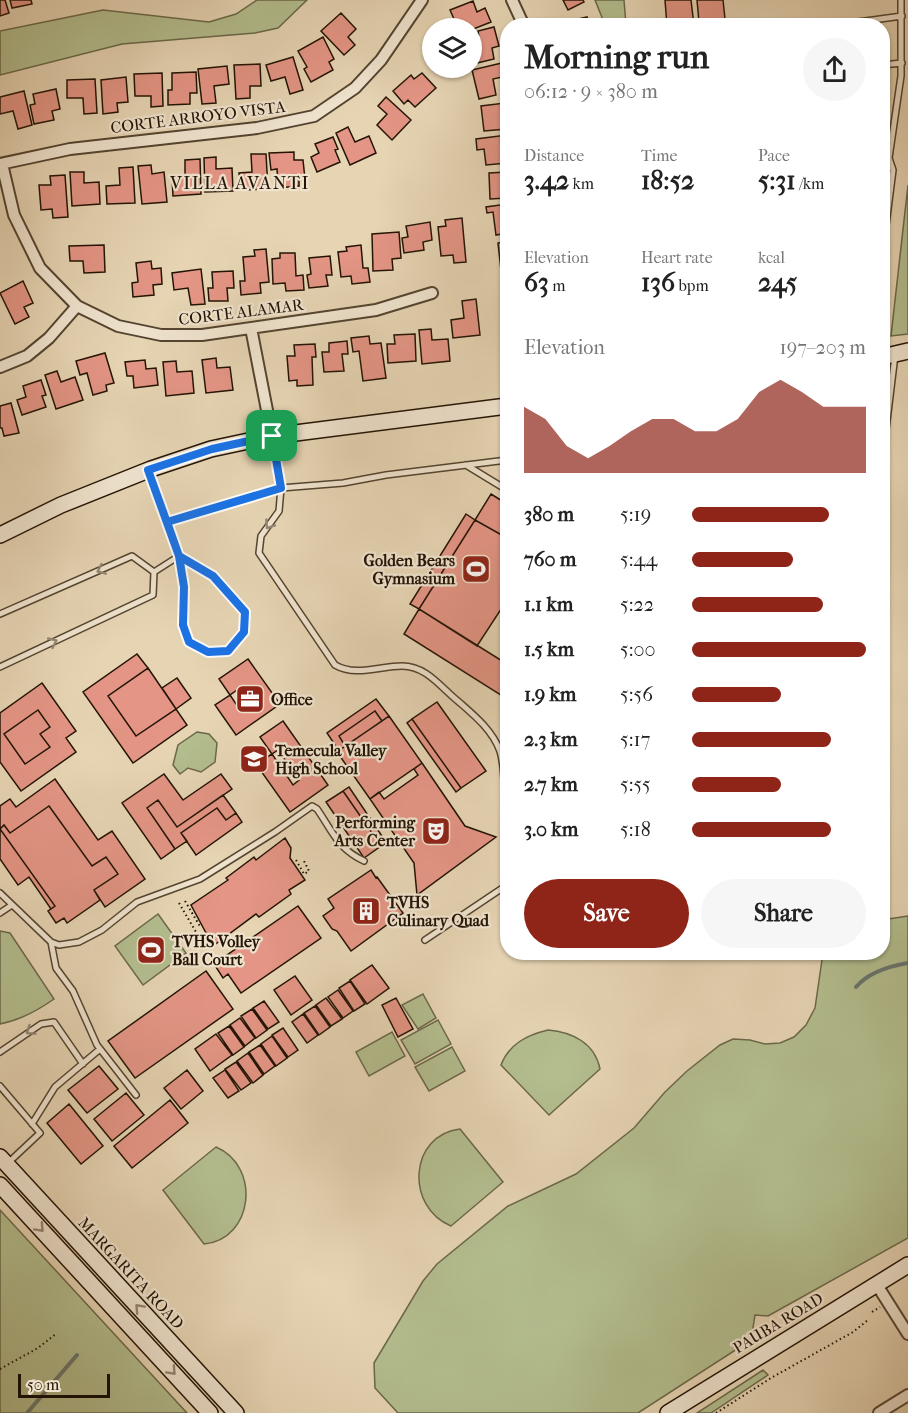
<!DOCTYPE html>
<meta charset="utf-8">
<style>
body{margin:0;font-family:"IM FELL French Canon",serif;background:#f6f6f6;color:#222;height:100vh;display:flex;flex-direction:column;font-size:22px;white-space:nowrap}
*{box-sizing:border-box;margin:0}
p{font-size:20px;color:#767676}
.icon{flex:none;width:33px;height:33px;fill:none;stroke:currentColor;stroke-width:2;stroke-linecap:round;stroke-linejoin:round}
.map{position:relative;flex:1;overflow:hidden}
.details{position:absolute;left:500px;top:18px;width:390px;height:942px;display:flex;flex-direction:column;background:#fff;border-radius:24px;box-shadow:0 2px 4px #0004}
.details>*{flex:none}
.controls{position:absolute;left:422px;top:18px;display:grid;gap:12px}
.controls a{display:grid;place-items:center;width:60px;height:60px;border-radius:50%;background:#fff;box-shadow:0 2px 4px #0004;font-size:30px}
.scale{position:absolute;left:18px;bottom:15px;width:92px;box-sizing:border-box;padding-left:6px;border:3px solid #231405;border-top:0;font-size:16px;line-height:21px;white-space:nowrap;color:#231405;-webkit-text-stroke:4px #efe3ce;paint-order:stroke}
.pin{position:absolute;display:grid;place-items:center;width:51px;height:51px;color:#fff;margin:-26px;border-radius:12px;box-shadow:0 3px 9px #0006}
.round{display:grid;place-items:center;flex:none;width:63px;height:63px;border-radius:32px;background:#f6f6f6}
.head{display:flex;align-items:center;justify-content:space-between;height:102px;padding:0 24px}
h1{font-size:33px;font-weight:700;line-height:45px}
.figures{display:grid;grid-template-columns:repeat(3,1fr);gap:9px;height:102px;padding:6px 24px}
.figures div{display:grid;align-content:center}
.figures b{font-size:26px;font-weight:700}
.figures small{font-size:16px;font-weight:400}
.figures p{font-size:16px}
.chart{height:168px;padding:12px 24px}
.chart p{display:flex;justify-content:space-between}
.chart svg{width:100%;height:108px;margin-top:6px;fill:#8f2418;opacity:.7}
.button{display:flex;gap:12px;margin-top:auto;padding:12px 24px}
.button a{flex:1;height:69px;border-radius:36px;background:#8f2418;color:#fff;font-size:24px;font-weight:700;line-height:69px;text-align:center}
.button a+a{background:#f6f6f6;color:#222}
ul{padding:0 24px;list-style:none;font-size:20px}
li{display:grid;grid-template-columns:96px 72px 1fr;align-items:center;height:45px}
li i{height:15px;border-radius:8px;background:#8f2418}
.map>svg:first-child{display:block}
</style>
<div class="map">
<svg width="908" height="1413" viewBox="0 0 908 1413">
<rect width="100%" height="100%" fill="#e6d4b3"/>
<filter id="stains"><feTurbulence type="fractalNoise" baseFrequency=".00333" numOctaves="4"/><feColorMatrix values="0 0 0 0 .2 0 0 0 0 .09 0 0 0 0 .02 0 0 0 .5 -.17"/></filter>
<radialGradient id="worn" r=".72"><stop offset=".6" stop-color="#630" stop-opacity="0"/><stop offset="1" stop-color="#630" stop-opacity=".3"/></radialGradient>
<path fill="#b3bd8e" stroke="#6b684a" stroke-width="1.5" d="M257,0H307L278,28L255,33L122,44L0,75V31L103,10L209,22L236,14Z
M595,0H624L626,25H605Z
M908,185V334L891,336Z
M197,732L209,734L217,743L215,762L201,772L188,768L180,774L173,765L178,745Z
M158,914L186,953L143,985L115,946Z
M908,916V1238L768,1316L755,1315L751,1340L638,1413H398L375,1388L374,1363L423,1281L437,1264L508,1206L576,1174L634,1128L665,1092L687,1071L720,1045L733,1039L750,1040L765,1044L780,1043L794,1037L806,1025L815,1008L823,953L882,952V920Z
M0,931L10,933L54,999C37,1011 21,1020 0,1024Z
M423,994L436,1018L418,1029L402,1005Z
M438,1020L451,1044L415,1064L401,1040Z
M548,1030C572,1032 595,1043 600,1069L549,1115L501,1065C509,1044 527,1035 548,1030Z
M392,1032L405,1056L369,1076L356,1052Z
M452,1047L465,1071L429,1091L415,1067Z
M460,1129L503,1182L451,1226C405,1207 409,1135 460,1129Z
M216,1147C261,1166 254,1239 204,1244L163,1190Z
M0,1210L187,1413H0Z
M763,1370L768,1375L711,1413H697Z"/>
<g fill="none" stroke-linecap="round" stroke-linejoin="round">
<path stroke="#69766e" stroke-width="4" d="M856,987C868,973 890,966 908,963
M27,1413L77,1355"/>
</g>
<path fill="#e49585" stroke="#231405" stroke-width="1.5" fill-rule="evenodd" d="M0,0H5L9,13L0,16Z
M10,0H31L32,4L12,8Z
M563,0H583L584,2L568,10Z
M665,0H691L694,26H667Z
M697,0H723L725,19L699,22Z
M473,1L477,12L485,8L491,22L471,30V28H458L450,10Z
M341,13L356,29L348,37L355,45L344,55L321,31Z
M587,17L589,26H565V22Z
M494,27L499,46L492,48L494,59L477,63L472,40L479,38L478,31Z
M323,37L334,59L329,62L333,70L311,82L304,69L307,67L298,51Z
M293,57L303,90L290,94L285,77L271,81L266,65Z
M506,62L507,76L493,79L496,95L479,99L472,70Z
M260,64L261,86H250V98L236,99L234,65Z
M227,66L229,84L214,86L216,103L202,104L198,69Z
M196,72L197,93H190V104L168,105V90H172V73Z
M162,73L163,106L151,107V96H135L134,74Z
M422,73L436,88L415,107L408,100L404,104L393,91L411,75L414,79Z
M126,77L128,102L117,103L118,112L103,114L101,80Z
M95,79L97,113L84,114L83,98H67V80Z
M56,89L60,109L52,111L54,120L34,124L30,105L35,104L33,94Z
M24,91L32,125L18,129L13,111L0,114V97Z
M386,97L411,120L392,140L377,125L387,114L378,106Z
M505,103L507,129L484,131L481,106Z
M348,127L355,142L369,136L376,153L350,165L336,133Z
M507,135V163L486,165L484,149L477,150L476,139Z
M333,137L338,149L335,150L340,162L317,172L311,157L319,153L315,144Z
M294,152V160H303L305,179L299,180V186L278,188L277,169L271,170L269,153Z
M251,154H266L268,189L240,190L239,173L252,172Z
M216,157V169L232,168L233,191L205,192L204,158Z
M200,159L201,194L173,196L172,178L185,177V160Z
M151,165L152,174L164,172L167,202L142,204L138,166Z
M133,167L135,203L107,204L106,186L120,185L119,168Z
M70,172H84V183L99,182L100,204L72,206Z
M507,172V198L490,199L489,173Z
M65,175L68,217L53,218L52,209L41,210L39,185H51L50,176Z
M507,204V233L496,235L493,212L487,213L486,207Z
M462,218L466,262L454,263L453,255L441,256L438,227L446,226L445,220Z
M430,222L432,240L423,242L424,250L404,253L402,238L408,237L406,226Z
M399,232L401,258L392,259L393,270L373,271L372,234Z
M507,241V269L501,270L498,243Z
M104,245L105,272L84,273L83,261H70L69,246Z
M361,245L363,268H368L370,282L352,284L351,276L341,277L338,252L347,251L346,247Z
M266,249L269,282L260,283L261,293L241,295L240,281H245L243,257L255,256L254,250Z
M280,253H295L296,276L303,275L304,290L286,291L285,283L273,284L272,259L280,258Z
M330,256L332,275H326L328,286L309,288L307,275L311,274L309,258Z
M151,261L152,269L161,268L162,284L153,285L154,295L133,297L132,283L138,282L136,263Z
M201,269L205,304L191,305L188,288L174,290L172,273Z
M233,271L234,288H227L228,301H209L208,288H213L212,272Z
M23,281L33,303L24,307L29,317L15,324L0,293Z
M476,299L480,335L453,338L451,320L464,318L462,301Z
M431,329L432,340L448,339L450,361L422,364L419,330Z
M415,334L416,361L388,363L387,344H395L394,335Z
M369,336L370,344L381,343L386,378L363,381L359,351L353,352L351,338Z
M347,341L348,354H342L344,371L324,372L322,352H329V343Z
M315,344L316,357H312L313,385L297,386V380L289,381L287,356H295L294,345Z
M105,353L114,383L106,385L107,391L93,395L87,373L80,375L76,361Z
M216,358L217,368L230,367L233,390L206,393L202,360Z
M145,360L146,369L156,368L158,385L134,388L133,376H127L125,362Z
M176,361L177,372L192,371L194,393L166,396L163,362Z
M57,371L61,382L75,377L83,400L56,409L45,375Z
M41,380L46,395L42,396L46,407L22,415L17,400L26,397L23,386Z
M11,403L19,433L4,436L2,428H0V406Z
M491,494L507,504V538L475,520Z
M466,514L475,520L419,609L410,604Z
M475,520L507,538V600L477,646L419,609Z
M419,609L507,664V699L404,634Z
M137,654L148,668L108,696L136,736L176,709L187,725L133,763L83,692Z
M248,659L280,704L236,735L215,705L230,695L219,679Z
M148,668L176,709L136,736L108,696Z
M177,678L191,698L176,709L162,688Z
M42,683L76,731L66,738L76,752L21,791L0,762V713ZM38,710L50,727L40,734L50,747L25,764L4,734Z
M243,686L252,698L238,707L230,695Z
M376,699L389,716L382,721L375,711L339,736L345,746L339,751L327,733Z
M437,702L486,771L461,788L412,719Z
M38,710L50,727L40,734L50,747L25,764L4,734Z
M375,711L382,721L345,746L339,736Z
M389,716L422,763L370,799L337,752Z
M412,719L461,788L456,792L407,723Z
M283,721L328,785L290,812L256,764L272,754L260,737Z
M278,750L299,780L293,785L272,754Z
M422,763L465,826L496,837L417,895L414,863L370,799L379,792L384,799L418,775L414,769Z
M164,774L183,800L221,774L232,789L177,827L158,800L147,808L175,849L161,859L122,803Z
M55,779L98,840L112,831L145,879L105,907L94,890L118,874L106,857L92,866L49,806L10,833L4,825L0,829L55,906L51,909L29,877L18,885L0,859V806L10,799L16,807Z
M349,787L386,842L381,846L343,791Z
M343,791L381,846L364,858L326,802Z
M223,795L236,813L226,820L217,808L181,833L187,841L175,849L147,808L158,800L177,827Z
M49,806L92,866L106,857L118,874L94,890L100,900L67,923L64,918L56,923L48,911L55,906L0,829L4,825L10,833Z
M217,808L226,820L236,813L242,822L196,855L181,833Z
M285,838L291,848L290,858L305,880L289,890L291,894L259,917L256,914L213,946L191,905L228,880L226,878L254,857L256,860Z
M371,870L376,878L377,877L403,913L351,951L337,931L332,929L323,916L334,908L328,899Z
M298,906L321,938L241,993L228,974L223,978L214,964Z
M372,965L389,988L367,1004L350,980Z
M206,971L233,1009L135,1078L108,1041Z
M295,976L312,1000L291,1015L274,990Z
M350,981L365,1004L354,1011L339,988Z
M338,990L353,1011L343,1018L328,997Z
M326,998L342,1019L331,1026L316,1005Z
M396,998L413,1029L398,1037L382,1005Z
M264,1001L279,1022L268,1029L253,1008Z
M315,1006L330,1027L319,1035L304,1013Z
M252,1009L267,1030L256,1038L241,1016Z
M303,1014L318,1035L307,1043L292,1022Z
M240,1018L255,1038L245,1046L230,1025Z
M229,1026L244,1047L233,1055L218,1033Z
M283,1028L298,1050L288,1057L272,1035Z
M216,1034L232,1055L210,1071L195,1049Z
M272,1036L287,1058L276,1066L261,1044Z
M260,1045L275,1066L264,1074L249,1052Z
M248,1053L263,1075L253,1083L237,1061Z
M236,1062L251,1083L241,1090L225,1069Z
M99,1066L118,1089L87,1113L68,1090Z
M187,1070L203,1091L181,1109L164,1088Z
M225,1070L239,1091L228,1098L213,1078Z
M126,1093L144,1115L112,1141L94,1119Z
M170,1100L188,1123L132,1168L114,1146Z
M69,1104L103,1146L81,1164L47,1123Z"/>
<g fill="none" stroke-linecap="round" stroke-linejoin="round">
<g stroke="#544430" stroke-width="8">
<path id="service" d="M829,26L902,16
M882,65L902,63
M882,154L889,158L893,170L882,256
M882,174L889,158L901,76V0
M272,438L281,488L279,511L261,536L259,553L335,665C356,677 380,666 402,666C427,666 441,688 459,702C475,716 492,730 500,751C506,771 503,794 507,815
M882,462L895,355
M466,465L507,490
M149,473L179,556L154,572
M167,522L281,488L343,483L386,475L507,460
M179,556L213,575L245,612L244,632L228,651L208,652L189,642L183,625L184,587Z
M0,614L132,556L154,572L153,595L0,667
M0,893L51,942L56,968L73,991L97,1045L136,1095
M0,913L12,905
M425,940L507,885
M51,942L59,945L79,942L102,930L137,902L200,879L275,832L312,806L317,809C333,832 337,848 364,861
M0,1052L41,1024L54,1022L83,1064
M0,1086L40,1133L8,1163
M32,1124L55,1087L100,1049"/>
</g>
<g stroke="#544430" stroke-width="14">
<path id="minor" d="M512,0L524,26
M0,164L70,149L257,128L314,116L355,88L381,60L422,0
M2,164L14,215L40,268L77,306L118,326L161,335H202L376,310L432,293
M251,328L272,436
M0,367L27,356L49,338L77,306
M877,1285L908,1334
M879,1413L908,1395"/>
</g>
<g stroke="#231405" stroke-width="18">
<path id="secondary" d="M882,357L908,351
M0,535L61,505L151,469L211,449L272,436L507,406
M0,1157L236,1413
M0,1185L210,1413
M668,1413L908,1265"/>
</g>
<path stroke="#231405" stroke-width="2" stroke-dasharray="1.5 3" stroke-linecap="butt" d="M296,860L304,874L309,871L303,859
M185,901L201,928
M179,903L196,932
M872,1312L880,1307
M0,1369L38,1348L57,1333
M716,1413L771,1378L853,1332L868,1320"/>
<use href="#service" stroke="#efe3ce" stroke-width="5"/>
<use href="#minor" stroke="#efe3ce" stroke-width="10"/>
<use href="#secondary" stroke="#efe3ce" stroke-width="15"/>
</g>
<defs><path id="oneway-chevron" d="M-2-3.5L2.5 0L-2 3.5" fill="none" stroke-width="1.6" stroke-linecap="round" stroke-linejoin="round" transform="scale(1.5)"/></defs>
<g stroke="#938674">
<use href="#oneway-chevron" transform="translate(269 525) rotate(124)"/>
<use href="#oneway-chevron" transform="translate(101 570) rotate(156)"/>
<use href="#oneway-chevron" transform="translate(53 642) rotate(-25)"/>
<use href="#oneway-chevron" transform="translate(30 1031) rotate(145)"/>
<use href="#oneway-chevron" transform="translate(40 1228) rotate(47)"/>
<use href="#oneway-chevron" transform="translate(139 1308) rotate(-133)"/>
<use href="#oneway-chevron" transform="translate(172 1371) rotate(47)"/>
</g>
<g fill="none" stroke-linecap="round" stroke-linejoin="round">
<g stroke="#fff" stroke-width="12">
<path id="route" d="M272,436L281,488L167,522L179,556L184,587L183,625L189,642L208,652L228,651L244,632L245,612L213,576L179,556L148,470L212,449L272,436"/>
</g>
<use href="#route" stroke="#1a73e8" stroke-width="8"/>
</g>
<defs>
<g id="stadium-square" transform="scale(1.5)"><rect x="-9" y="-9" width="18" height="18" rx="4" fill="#8f2418" stroke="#efe3ce"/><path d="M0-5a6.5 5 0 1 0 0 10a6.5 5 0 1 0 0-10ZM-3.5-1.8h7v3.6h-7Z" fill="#fff"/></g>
<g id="office-square" transform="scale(1.5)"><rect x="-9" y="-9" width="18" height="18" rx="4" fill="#8f2418" stroke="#efe3ce"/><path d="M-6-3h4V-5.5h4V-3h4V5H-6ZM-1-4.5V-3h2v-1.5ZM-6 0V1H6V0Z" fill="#fff"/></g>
<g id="school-square" transform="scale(1.5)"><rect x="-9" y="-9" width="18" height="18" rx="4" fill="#8f2418" stroke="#efe3ce"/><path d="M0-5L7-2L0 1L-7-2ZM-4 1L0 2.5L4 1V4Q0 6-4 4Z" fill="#fff"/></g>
<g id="theatre-square" transform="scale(1.5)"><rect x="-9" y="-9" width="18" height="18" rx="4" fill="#8f2418" stroke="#efe3ce"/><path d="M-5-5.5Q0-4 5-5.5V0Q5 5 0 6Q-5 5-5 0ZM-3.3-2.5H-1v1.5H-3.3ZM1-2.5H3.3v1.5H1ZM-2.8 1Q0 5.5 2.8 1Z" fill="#fff"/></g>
<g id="building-square" transform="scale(1.5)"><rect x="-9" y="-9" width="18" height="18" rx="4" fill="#8f2418" stroke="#efe3ce"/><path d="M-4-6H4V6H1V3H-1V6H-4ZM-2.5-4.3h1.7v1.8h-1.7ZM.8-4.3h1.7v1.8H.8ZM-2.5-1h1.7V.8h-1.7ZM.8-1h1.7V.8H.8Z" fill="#fff"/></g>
</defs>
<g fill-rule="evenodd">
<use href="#stadium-square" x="476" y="569"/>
<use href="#office-square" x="250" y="699"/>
<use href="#school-square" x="254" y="759"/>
<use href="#theatre-square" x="436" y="831"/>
<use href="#building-square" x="366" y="911"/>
<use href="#stadium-square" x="151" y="950"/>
</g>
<g text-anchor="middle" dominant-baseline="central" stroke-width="4.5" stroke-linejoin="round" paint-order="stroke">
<g font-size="16" fill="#231405" stroke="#efe3ce">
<text transform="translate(198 117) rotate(-7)">CORTE ARROYO VISTA</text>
<text transform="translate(241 312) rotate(-7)">CORTE ALAMAR</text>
<text transform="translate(131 1273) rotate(47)">MARGARITA ROAD</text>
<text transform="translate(778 1323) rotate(-31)">PAUBA ROAD</text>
</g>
<g font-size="16" font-weight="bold" fill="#231405" stroke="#efe3ce" text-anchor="start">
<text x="455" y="560" text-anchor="end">Golden Bears<tspan x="455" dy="18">Gymnasium</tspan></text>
<text x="271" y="699">Office</text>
<text x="275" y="750">Temecula Valley<tspan x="275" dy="18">High School</tspan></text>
<text x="415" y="822" text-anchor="end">Performing<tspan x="415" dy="18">Arts Center</tspan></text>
<text x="387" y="902">TVHS<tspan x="387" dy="18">Culinary Quad</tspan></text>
<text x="172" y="941">TVHS Volley<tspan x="172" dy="18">Ball Court</tspan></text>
</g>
<g font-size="18" letter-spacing="1.5" fill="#231405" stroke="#efe3ce">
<text x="240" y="183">VILLA AVANTI</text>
</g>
</g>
<rect width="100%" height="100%" filter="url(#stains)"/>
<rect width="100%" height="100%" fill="url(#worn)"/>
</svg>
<div class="controls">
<a><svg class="icon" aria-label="layers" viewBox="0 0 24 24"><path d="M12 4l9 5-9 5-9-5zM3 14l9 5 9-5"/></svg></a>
</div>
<div class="scale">50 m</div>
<div class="pin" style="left:272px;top:436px;background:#1e9e55"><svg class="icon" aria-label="arrive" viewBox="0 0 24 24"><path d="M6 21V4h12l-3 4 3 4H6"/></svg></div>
<section class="details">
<div class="head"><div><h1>Morning run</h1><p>06:12 · 9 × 380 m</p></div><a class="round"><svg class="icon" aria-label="share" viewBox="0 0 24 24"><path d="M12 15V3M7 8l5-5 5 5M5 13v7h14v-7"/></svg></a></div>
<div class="figures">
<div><p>Distance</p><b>3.42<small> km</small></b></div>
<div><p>Time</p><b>18:52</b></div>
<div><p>Pace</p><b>5:31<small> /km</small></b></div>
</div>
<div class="figures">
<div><p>Elevation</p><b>63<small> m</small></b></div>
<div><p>Heart rate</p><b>136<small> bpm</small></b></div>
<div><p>kcal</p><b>245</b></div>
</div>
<div class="chart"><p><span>Elevation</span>197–203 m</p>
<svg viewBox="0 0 160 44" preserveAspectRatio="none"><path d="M0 44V17L10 22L20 33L30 38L40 33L50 27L60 22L70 22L80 27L90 27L100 22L110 11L120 6L130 11L140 17L150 17L160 17V44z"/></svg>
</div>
<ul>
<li><b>380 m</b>5:19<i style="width:79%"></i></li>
<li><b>760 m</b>5:44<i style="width:58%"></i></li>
<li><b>1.1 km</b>5:22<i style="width:75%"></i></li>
<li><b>1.5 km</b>5:00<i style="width:100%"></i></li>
<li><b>1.9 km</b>5:56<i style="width:51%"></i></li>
<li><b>2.3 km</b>5:17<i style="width:80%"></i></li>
<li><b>2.7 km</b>5:55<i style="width:51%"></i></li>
<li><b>3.0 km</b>5:18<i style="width:80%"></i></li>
</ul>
<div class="button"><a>Save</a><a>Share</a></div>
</section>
</div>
